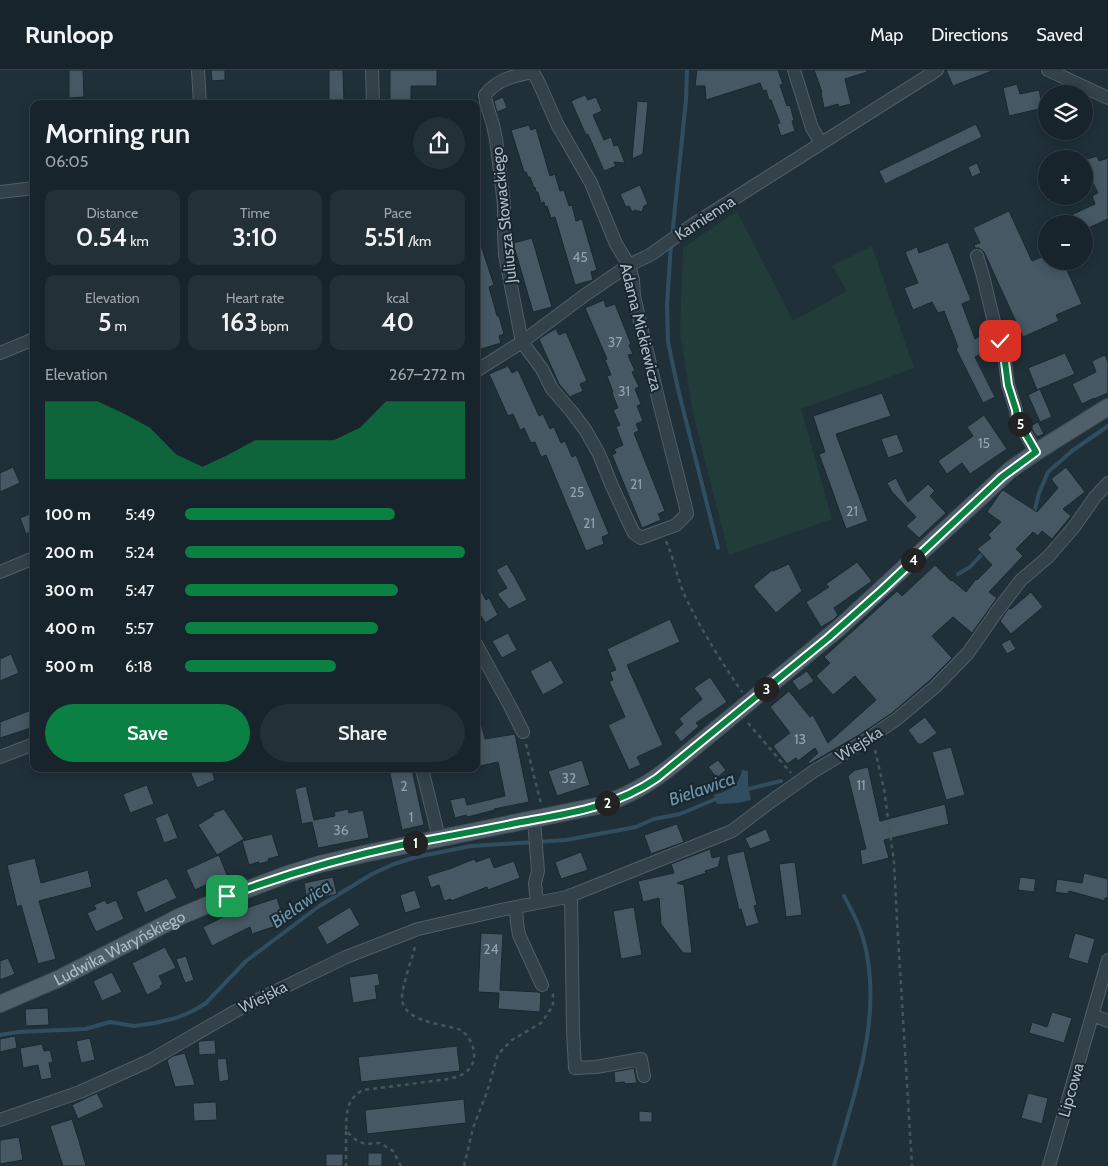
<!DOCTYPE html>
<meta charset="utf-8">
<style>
body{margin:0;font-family:Cabin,sans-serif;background:#243037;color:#f1f3f6;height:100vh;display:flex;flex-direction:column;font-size:19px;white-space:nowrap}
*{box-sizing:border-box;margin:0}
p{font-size:16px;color:#9ea4a9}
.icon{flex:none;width:28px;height:28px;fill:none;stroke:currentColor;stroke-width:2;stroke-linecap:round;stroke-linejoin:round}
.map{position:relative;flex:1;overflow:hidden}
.panel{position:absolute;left:30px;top:30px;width:450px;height:672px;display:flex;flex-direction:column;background:#17242b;border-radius:10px;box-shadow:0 2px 12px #0003,0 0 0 1px #364147}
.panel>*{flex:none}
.tools{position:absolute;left:1038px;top:15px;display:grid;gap:10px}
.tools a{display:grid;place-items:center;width:55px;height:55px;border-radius:50%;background:#17242b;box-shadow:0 2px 12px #0003,0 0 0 1px #364147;font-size:25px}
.pin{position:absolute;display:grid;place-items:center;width:42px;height:42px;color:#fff;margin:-21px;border-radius:10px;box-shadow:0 2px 8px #0006}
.km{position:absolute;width:25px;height:25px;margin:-12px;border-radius:50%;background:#222;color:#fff;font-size:14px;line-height:25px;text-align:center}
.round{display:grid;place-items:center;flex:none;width:52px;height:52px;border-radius:26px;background:#243037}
.headline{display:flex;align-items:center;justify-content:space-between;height:85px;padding:0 15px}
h1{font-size:28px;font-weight:600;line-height:38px}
.stats{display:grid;grid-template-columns:repeat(3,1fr);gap:8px;height:85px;padding:5px 15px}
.stats div{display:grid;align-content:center;border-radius:10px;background:#243037;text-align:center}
.stats b{font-size:25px;font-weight:600}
.stats small{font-size:14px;font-weight:400}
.stats p{font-size:14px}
.chart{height:140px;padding:10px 15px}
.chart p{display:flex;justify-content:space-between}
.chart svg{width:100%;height:90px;margin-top:5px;fill:#0b8043;opacity:.7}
.primary-button{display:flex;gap:10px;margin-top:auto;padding:10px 15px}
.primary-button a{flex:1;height:58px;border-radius:30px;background:#0b8043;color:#fff;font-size:20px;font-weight:600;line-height:58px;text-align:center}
.primary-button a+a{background:#243037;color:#f1f3f6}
ul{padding:0 15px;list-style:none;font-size:16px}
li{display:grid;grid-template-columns:80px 60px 1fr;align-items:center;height:38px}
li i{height:12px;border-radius:6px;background:#0b8043}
header{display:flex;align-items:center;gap:30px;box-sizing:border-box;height:70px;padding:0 25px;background:#17242b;border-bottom:1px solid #364147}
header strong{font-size:24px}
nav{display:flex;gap:28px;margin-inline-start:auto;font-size:18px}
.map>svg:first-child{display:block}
</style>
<header>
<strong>Runloop</strong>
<nav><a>Map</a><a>Directions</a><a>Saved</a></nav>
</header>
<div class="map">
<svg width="1108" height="1096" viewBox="0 0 1108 1096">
<rect width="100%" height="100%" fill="#1f3039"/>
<path fill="#223c39" d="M737,141L793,251L847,221L832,196L872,176L914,298L801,339L832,449L729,485L693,343L680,262L683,178Z"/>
<path fill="#304e60" d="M742,700L748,701V716L751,730L737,733L717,734L714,725C729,720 738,718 742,700Z"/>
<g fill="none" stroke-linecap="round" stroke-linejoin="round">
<path stroke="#304e60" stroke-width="4" d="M672,167L686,30L687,0
M671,174L667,235L668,272L678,319L718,478
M1033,443L1035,439L1039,423L1048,402L1072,381L1108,356
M958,504L970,497L985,481
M744,720L781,711
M0,965L18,962L85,959L110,952L134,956L155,953L176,948L193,941L206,933L246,891L318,837L372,804L394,794L416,787L471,776L566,770L636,757L654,749L680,744L718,728
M834,1096C854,1023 885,944 863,868C859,853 851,839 844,826"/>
</g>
<path fill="#455863" stroke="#1a2830" d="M69,0H83L84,27L69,28Z
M211,0H225V10L212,11Z
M329,0H343L344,33L329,34Z
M390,0H437V16H411V34H390Z
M697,0H778L783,14L780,15L787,36L790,35L794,50L792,51L795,61L781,66L777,54L780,53L771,30H769L766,20L763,21L760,13L706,30L705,16H695Z
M814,0H867V2L845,9L851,34L839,37L838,34L824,38L821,23L822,22Z
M946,0H992V1L953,16Z
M1017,14L1020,24L1039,20L1043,38L1009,46L1003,18Z
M585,25L588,30L596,27L602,41L593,45L604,70L611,67L614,76L618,75L625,93L614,92L616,96L604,101L588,64L586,65L571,31Z
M503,27L507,38L497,42L494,31Z
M637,31L648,32L643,84L632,89Z
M976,54L982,67L885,114L879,101Z
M529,55L531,60L536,58L550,106L555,104L560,121L564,120L569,136L572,135L576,151L582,149L597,200L591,202L593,210L575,215L555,147L551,148L547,136L545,137L544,132L541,133L538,122H536L535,117L534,118L530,107H528L526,102H524L511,60Z
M1097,86L1099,91L1108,88V149L1084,160V154H1073L1069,146L1095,134L1092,126L1098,123L1084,95V90Z
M977,93L981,103L972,107L968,97Z
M640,115L648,134L644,136L642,142L635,140L632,142L629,136L626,137L620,124Z
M1009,141L1032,191L1046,185V191H1063L1082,234L1056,245L1059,251L1023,267L984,182L979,178H975L974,175L980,173L973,158Z
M532,168L552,237L533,242L513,173Z
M476,169H479L491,206L494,215L489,217L497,246H499L504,264L499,266L501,273L481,279L476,264Z
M948,172L971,230L962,234L975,269L980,266L987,281L975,287L995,327L983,333L956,279L958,277L944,241L938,243L932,232L913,240L904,218L918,213L905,182L917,177L919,183Z
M604,230L606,237L615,234L631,274L629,275L633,284L628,285L635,301L632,302L639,317L635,319L641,334L637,336L643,351L636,354L639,361L634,363L665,441L658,444L661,450L642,458L612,385L616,383L614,379L623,375L616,357L620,355L613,340L618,338L612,323L613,322L607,306L611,305L605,290L607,289L585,238Z
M556,259L559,265L566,262L587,311L580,314L583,321L570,327L559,314L539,269L550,262Z
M1065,283L1075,304L1037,320L1028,298Z
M1105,285L1108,292V323L1094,329V328L1082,334L1072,314L1096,302L1092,291Z
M508,296L512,303L518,300L539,346L543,344L550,359L554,357L561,373L565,371L572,387L576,385L609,464L602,467L604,474L586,481L546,385L541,387L535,372L531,373L524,358L520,360L513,344L508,346L489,304Z
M1040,319L1052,347L1040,352L1028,325Z
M882,323L891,346L836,364L868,451L846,459L819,384L825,382L813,346Z
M984,345L1007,379L970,404L962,393L947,404L938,391L973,366L967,357Z
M1038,352L1044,364L1037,367L1030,356Z
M897,364L904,382L888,388L881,369Z
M13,397L20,413L0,422V403Z
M1066,397L1085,422L1063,439L1071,446L1052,469L1042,461L1038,466L1033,462L1016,479L1023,486L989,522L997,528L972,563L953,547L932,566L952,588L929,611L892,643L859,665L809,694L808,692L818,683L815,678L798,691L796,688L787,694L773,676L790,663L770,637L789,621L810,647L813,645L828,673L876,630L855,606L833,625L816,606L830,593L824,587L897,521L902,526L935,495L951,511L952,510L966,522L976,509L977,510L992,495L977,479L991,468L988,465L1001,452L987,442L1000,423L1003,420L1037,442L1058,418L1051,409Z
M896,408L908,432L928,414L935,421L930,426L946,443L919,468L906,456L916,447L892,422L887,413Z
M34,442V460L26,464L20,448Z
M857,492L872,511L834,538L838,545L833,550L821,557L806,532L829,517L826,514Z
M507,494L512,503V502L527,530L509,539L497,524L507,518L496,500Z
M789,494L802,521L776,543L753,516L772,500L773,501Z
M476,512L486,530L489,528L498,545L485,553L476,537Z
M1031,522L1043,537L1011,564L1000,551L1009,538L1011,539Z
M670,549L680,572L627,595L663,675L637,687L641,695L629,700L608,655L625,647L609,611L613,610L610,602L616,600L607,579Z
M508,563L517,580L502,588L492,571Z
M1010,569L1016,579L1007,584L1001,574Z
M11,584L19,603L0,611V589Z
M551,590L564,613L543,625L530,601Z
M807,601L814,611L799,621L792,611Z
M710,607L727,632L696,653L699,656L681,672L674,662L683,654L679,649L702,629L694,618Z
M34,639V657L0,668V652Z
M925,647L937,663L922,674H918L908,660Z
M476,649H480L485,669L515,664L529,732L494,739L495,740L467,747L466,745L455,748L450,730L465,727L467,735L505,726L498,692L476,697Z
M951,677L965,725L946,730L932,682Z
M582,690L590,715L557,726L548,701Z
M718,690L726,700L717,708L708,697Z
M868,697L880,751L945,734L949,754L884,770L889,788L862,795L860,780L866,779L848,706L855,700Z
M189,699H211L215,710L197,718Z
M389,699H412L424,755L402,760Z
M147,715L154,734L130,743L123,724Z
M306,716L314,750L335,746L334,742L348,739L349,743L363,740L369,768L318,778L312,752L302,754L295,719Z
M224,739L244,769L217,785L198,755L214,745L213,743Z
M168,743L178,768L164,773L155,748Z
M677,754L684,772L651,784L644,765Z
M766,759L771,771L750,779L745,768Z
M272,764L279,786L268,789L269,791L259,794V792L249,795L242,771Z
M710,779L712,788L721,786L718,797L705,801L706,803L677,813L684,815L692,883H683L661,854L659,828L643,832L638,811L674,803L671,794Z
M744,781L757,835L754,836L759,853L746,857L741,839L739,840L727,789V785Z
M581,782L588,800L561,809L555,792Z
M219,785L227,805L195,820L186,800Z
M490,787L494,798L514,791L520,808L488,820L487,817L451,831V829L444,831L439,815L431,818L427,806L452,798L474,789L476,792Z
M35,788L41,813L88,800L92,817L39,831L56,889L38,894L21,835L17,837L7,795Z
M795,792L802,845L786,847L779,794Z
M1084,803L1108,809V828H1105V831L1069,821L1068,824L1055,822L1057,809L1082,813Z
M333,807L337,824L307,831L304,813Z
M1020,807L1036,809L1034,822L1018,820Z
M167,808L177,828L145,843L136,822Z
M415,820L421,838L405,843L400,825Z
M277,828L285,853L252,864L250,857L212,876L203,857L231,843Z
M105,830L107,834L116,830L124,849L96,862L87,843L96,839L94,835Z
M350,837L360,855L327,875L317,857Z
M634,837L642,885L621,889L613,841Z
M481,863L503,864L500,920L538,922L541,923L540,942L498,939L499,923L478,922Z
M1075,863L1095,869L1088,894L1068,888Z
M165,877L176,898L159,906L163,914L160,916L161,918L147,925L132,893Z
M186,886L194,910L185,913L176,889Z
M8,888L15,904L0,910V891Z
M112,902L122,922L102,931L93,911Z
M378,903L380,915L375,916L377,929L353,933L349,907Z
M48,938L49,955L26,956L25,939Z
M1052,942L1072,948L1064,973L1029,963L1032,952L1047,957Z
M15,966L17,978L0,982V969Z
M90,968L95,990L81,993L76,971Z
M215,970L216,984L199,985L198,972L200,971Z
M42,974L44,981L50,980L53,992L49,993L52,1008L41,1010L38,995L23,998L20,978Z
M457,976L460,1001L361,1012L358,987Z
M185,983L195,1015L175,1017L167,990L173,986Z
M226,988L229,1010L219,1012L217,989Z
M634,998L637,1013L625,1014L624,1012L615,1013L614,1002Z
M97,1023L104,1037L78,1049L72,1035Z
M1028,1023L1048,1028L1042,1054L1021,1048Z
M464,1029L466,1053L367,1064L365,1040Z
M216,1032L217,1050L194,1051L193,1033Z
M639,1041L652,1042V1052H639Z
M72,1049L79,1071L86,1096H63L50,1056Z
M19,1067L23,1090L0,1094V1070Z
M368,1083H382V1096H368Z
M326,1084H343V1096H326Z"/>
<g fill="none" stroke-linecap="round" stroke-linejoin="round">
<g stroke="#505f67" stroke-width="14">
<path id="minor" d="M198,0L200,34
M372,0L373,34
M794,0L812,58L821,73
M1048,0L1108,28
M533,2L539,13L557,54L591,113L616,174L629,195L633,210L634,226L659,332L685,434L687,444L676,455L641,468L634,463L629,453L612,416L599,384L586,361L572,342L552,319L542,299L522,272L505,185L504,164V135L496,69L493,55L486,32L485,25C497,9 514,6 533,2Z
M0,122L34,118
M977,186L983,206L995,256L1004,284L1008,315L1016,340L1017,349L1036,382
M0,283L34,269
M476,301L522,272L585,225L629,195L650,185L694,154L937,0
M0,502L34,488
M476,574L510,636L523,662
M0,687L34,674
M422,699L439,768
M534,750L538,801L535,813L537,833
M571,825L573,960L575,998L596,997L641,989L644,1006
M516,837L517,853L519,865L542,915
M1092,945L1108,951
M0,1050L80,1022L149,991L241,938L346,887L418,859L501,840L567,827L732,761L773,730L814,701L863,672L897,649L935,617L968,583L998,540L1021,510L1048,487L1074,457L1095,427L1108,413
M1049,1096L1108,890"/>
</g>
<g stroke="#3f4d56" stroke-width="18">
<g id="major">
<path id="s1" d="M0,934L58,909L181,846L227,827L288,804L320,794L368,783L597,736C627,727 649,714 673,695L839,558L983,425L1010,400L1036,382L1108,337"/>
</g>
</g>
<path stroke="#415956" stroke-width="2.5" stroke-dasharray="4 4" stroke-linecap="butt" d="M666,471C674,489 677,508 685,526C701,560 721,591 742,622
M748,653L791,703
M526,674L541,734
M875,680L884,719L894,792L897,850L912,1096
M346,1061V1096
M401,1096L393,1081L380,1073L365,1074L356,1070L346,1061C347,1043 345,1030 363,1020L449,1009C456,1007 465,1005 470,998C479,986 472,968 461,960C448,956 433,954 420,949C412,946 403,939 402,930C401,918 413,886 416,873
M464,1096L473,1058L487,1022L498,984L512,970L541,953L553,936V924L550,922"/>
<use href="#minor" stroke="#334149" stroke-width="12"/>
<use href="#major" stroke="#50606a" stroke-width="16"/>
</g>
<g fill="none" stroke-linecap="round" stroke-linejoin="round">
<g stroke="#fff" stroke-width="10">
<path id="route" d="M227,826C286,804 345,787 406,774C444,767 483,760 521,752C571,743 615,737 657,708L828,568L882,520L1002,407L1036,382L1017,349L1016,340L1008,315L1004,284L1000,271"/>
</g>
<use href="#route" stroke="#0b8043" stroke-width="6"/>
</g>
<g text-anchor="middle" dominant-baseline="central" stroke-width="4" stroke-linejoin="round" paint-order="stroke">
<g font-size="14" fill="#93a3ad">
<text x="580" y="187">45</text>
<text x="615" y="272">37</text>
<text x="624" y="321">31</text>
<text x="984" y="373">15</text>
<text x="636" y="414">21</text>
<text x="577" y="422">25</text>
<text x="852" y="441">21</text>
<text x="589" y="453">21</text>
<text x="800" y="669">13</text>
<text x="569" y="708">32</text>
<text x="861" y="715">11</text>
<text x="404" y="716">2</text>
<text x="411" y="747">1</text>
<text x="341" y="760">36</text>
<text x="491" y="879">24</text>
</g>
<g font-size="16" fill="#adbcc6" stroke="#18262e">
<text transform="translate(504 145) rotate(-96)">Juliusza Słowackiego</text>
<text transform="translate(705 148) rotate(-33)">Kamienna</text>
<text transform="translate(641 257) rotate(76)">Adama Mickiewicza</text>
<text transform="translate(859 674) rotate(-32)">Wiejska</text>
<text stroke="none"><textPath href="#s1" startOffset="132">Ludwika Waryńskiego</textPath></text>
<text transform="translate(263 927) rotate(-27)">Wiejska</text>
<text transform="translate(1071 1020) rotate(-74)">Lipcowa</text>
</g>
<g font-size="18" font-style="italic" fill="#6c95ac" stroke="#18262e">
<text transform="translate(702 719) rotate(-19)">Bielawica</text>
<text transform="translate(301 834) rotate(-35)">Bielawica</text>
</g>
</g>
</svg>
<div class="tools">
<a><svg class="icon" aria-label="layers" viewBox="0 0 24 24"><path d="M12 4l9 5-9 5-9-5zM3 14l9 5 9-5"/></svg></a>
<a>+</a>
<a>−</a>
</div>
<div class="pin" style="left:227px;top:826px;background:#1e9e55"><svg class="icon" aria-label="arrive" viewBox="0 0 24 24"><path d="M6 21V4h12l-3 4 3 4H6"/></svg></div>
<div class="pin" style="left:1000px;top:271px;background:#d93025"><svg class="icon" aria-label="check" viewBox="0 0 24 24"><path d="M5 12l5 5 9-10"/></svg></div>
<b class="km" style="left:415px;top:773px">1</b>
<b class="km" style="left:607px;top:733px">2</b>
<b class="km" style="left:766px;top:619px">3</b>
<b class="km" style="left:913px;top:490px">4</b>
<b class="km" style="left:1020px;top:354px">5</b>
<section class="panel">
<div class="headline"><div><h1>Morning run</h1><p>06:05</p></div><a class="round"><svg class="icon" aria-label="share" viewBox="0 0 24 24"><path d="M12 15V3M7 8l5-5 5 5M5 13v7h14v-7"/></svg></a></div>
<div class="stats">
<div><p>Distance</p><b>0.54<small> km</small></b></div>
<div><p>Time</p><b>3:10</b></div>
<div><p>Pace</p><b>5:51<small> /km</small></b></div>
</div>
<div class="stats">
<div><p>Elevation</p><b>5<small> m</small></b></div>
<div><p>Heart rate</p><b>163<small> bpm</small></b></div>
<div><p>kcal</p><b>40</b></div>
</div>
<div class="chart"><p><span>Elevation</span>267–272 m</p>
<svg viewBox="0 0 160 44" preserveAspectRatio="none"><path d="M0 44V6L10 6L20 6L30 12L40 19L50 32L60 38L70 32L80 25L90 25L100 25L110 25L120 19L130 6L140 6L150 6L160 6V44z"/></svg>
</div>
<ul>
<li><b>100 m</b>5:49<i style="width:75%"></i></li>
<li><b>200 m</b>5:24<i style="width:100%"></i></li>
<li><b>300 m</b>5:47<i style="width:76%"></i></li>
<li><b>400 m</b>5:57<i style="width:69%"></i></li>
<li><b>500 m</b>6:18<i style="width:54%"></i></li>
</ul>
<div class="primary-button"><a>Save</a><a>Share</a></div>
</section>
</div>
